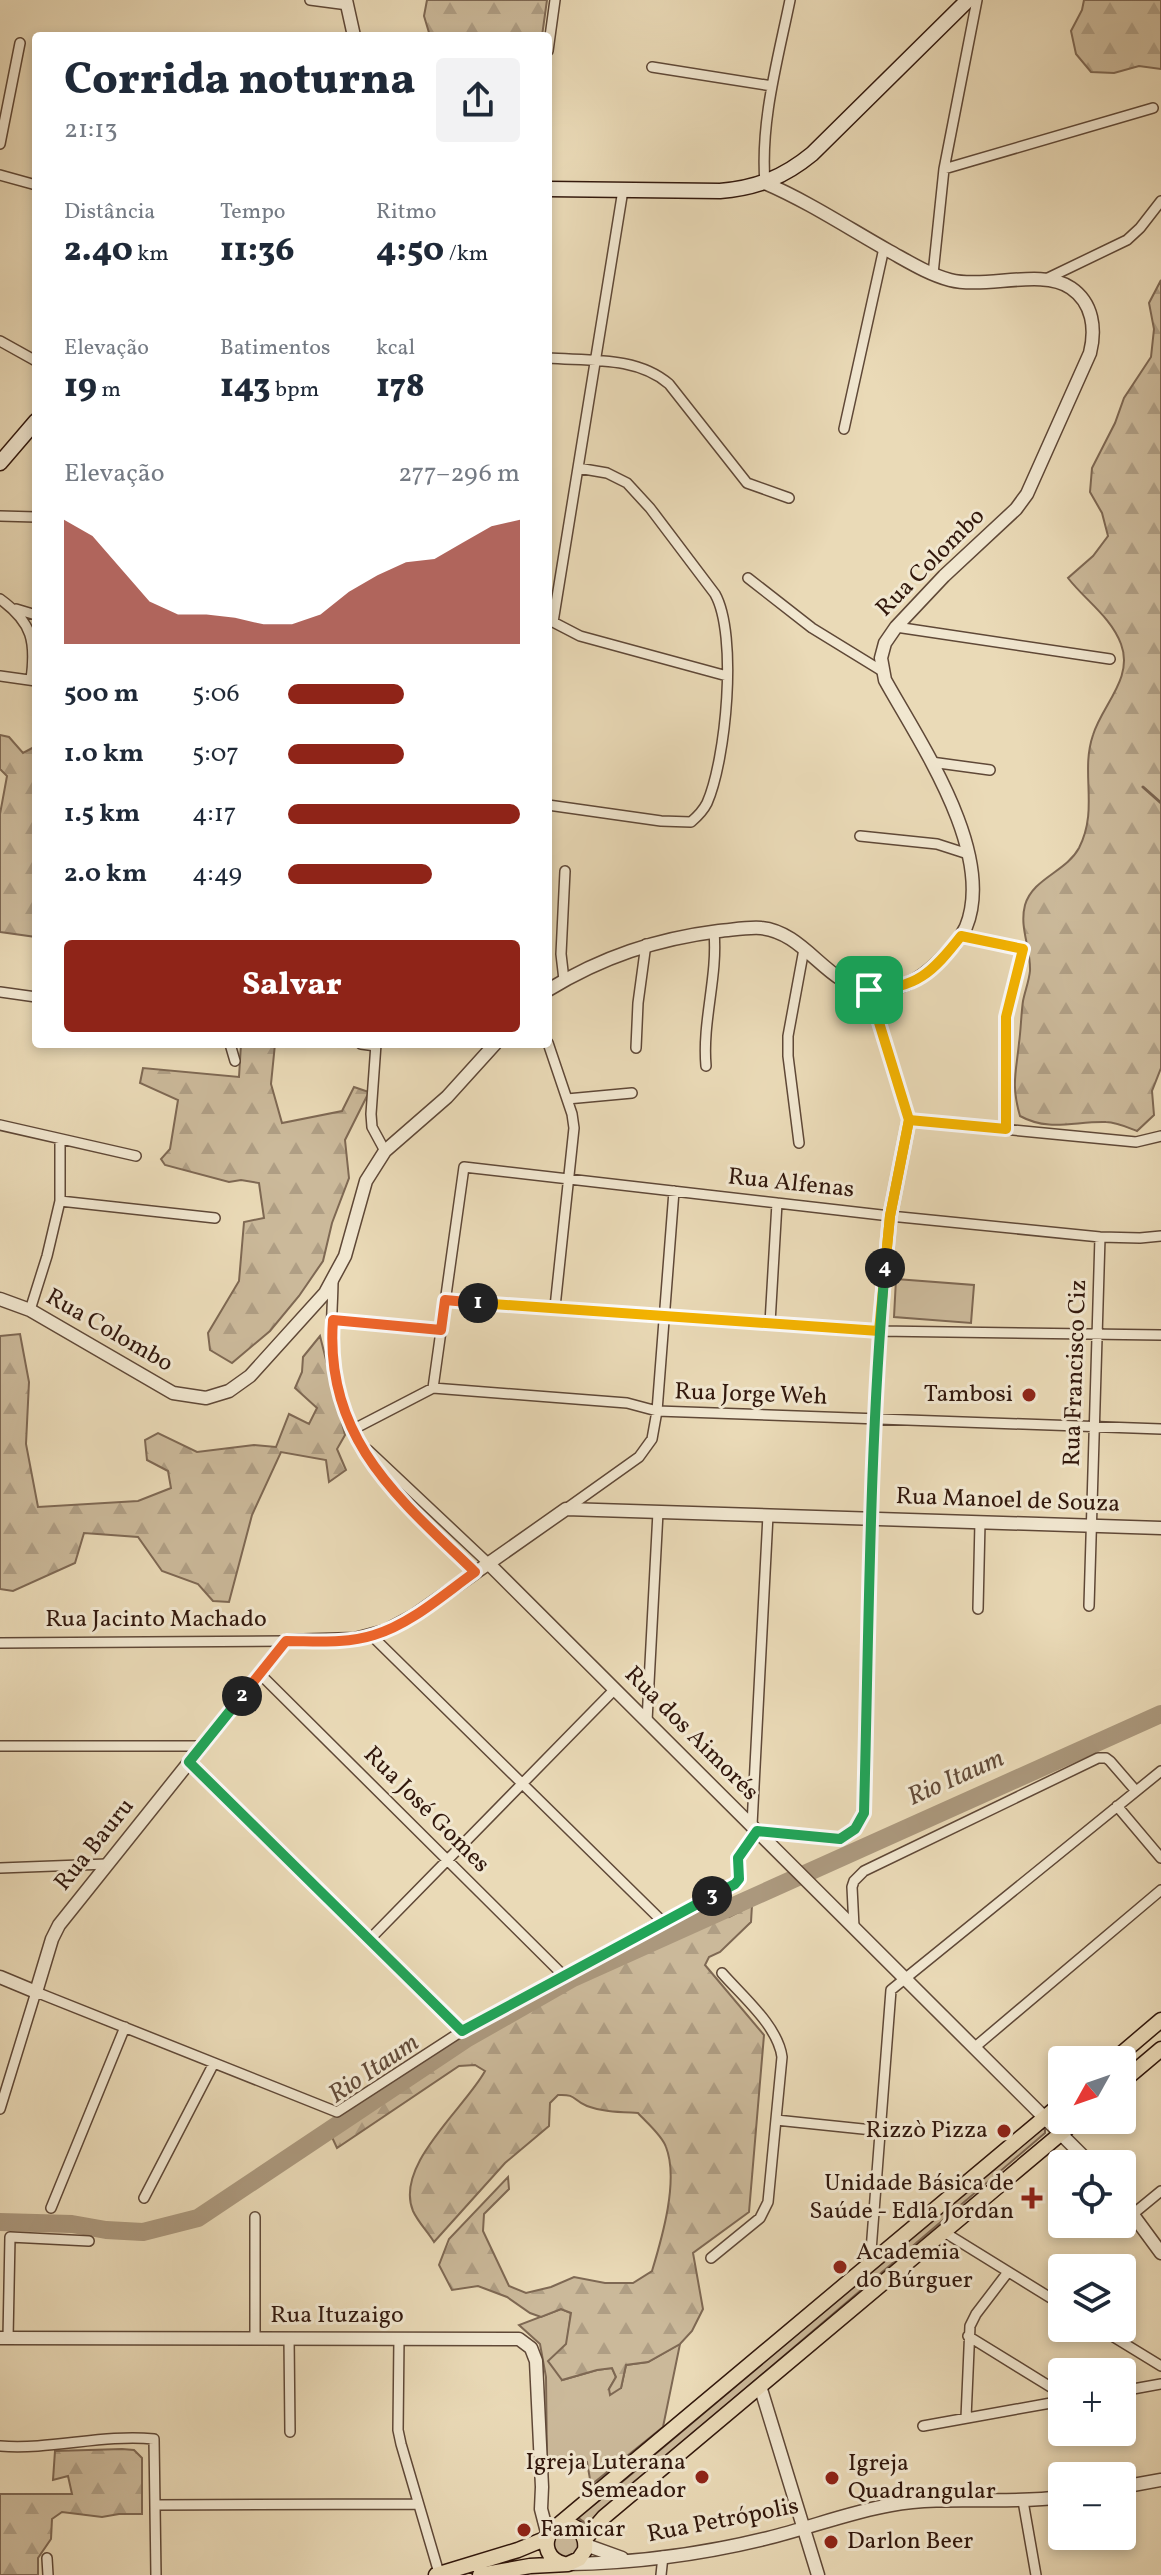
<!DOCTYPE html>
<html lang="pt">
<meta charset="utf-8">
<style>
body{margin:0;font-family:Vollkorn,serif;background:#f2f2f3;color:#1f2937;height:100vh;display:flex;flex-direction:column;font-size:30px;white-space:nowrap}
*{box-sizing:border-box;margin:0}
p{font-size:26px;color:#747a83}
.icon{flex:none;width:44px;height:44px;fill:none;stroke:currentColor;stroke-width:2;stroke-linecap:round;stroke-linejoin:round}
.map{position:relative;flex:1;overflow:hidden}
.side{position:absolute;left:32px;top:32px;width:520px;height:1016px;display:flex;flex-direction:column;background:#fff;border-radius:8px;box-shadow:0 4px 12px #0003}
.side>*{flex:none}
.needle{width:52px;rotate:230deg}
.controls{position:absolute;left:1048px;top:2046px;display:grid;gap:16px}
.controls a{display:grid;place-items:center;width:88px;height:88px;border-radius:8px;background:#fff;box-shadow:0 4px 12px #0003;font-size:40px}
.pin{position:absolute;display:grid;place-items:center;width:68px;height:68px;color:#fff;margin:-34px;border-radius:16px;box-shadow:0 4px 12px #0006}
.km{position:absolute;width:40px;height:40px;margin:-20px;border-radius:50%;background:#222;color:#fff;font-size:22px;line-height:40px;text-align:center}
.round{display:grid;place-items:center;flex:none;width:84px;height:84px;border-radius:8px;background:#f2f2f3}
.summary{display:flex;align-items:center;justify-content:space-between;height:136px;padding:0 32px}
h1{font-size:44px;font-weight:800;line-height:60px}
.figures{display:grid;grid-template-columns:repeat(3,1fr);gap:12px;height:136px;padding:8px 32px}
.figures div{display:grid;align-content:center}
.figures b{font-size:34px;font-weight:800}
.figures small{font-size:22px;font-weight:400}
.figures p{font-size:22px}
.chart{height:224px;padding:16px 32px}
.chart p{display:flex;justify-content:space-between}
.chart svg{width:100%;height:144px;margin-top:8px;fill:#8f2418;opacity:.7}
.button{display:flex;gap:16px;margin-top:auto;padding:16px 32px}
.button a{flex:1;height:92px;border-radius:8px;background:#8f2418;color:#fff;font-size:32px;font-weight:800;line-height:92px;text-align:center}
ul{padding:0 32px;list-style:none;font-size:26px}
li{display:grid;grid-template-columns:128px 96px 1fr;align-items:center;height:60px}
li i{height:20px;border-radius:10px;background:#8f2418}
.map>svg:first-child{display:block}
</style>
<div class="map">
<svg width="1161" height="2575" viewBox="0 0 1161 2575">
<defs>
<pattern id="forest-firs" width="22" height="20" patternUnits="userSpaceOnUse" patternTransform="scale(2)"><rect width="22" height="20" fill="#cbb99a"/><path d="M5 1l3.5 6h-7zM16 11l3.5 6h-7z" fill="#af9e84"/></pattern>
</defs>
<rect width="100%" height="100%" fill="#eadab7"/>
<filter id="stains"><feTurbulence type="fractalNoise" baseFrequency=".0025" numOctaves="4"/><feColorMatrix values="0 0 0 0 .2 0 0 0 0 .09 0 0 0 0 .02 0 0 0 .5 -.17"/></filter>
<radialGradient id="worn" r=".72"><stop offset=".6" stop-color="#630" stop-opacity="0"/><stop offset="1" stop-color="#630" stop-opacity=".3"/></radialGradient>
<path fill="#cbb99a" stroke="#7e6853" stroke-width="2" d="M896,1279L974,1285L971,1323L894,1317Z
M1041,2129H1045V2133L587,2524L577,2517L609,2493Z
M561,2309L571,2313L562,2380L597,2370L612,2368L616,2377L609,2389L621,2388L626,2365L648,2362L680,2344L663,2427L591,2485L587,2462L547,2463L546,2377L540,2344L519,2325Z
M553 2544a13 13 0 1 1 26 0a13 13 0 1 1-26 0Z"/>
<path fill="url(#forest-firs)" stroke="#7e6853" stroke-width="2" d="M427,0H547L542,36H430L424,16Z
M1084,0H1161V69L1139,66L1114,73L1091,72L1076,54L1071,31L1082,10Z
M1161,280V1068L1152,1091L1154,1115L1137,1131C1127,1127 1116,1122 1106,1122C1075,1121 1049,1132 1020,1116C1011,1085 1016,1073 1019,1043C1021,1029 1021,1015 1023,1001C1025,991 1029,981 1030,971C1031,948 1019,928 1025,905C1033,878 1066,872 1079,848C1099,809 1080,773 1093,735C1102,705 1134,678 1121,644C1111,617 1085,600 1068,578L1093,556L1108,536L1102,513L1090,492L1092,468L1115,423L1124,398L1151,357L1154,329L1149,303Z
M0,735L9,737L23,753L36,746V937L0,932V814L7,776L0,769Z
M241,1044H275L271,1084L282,1123L342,1111L354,1087L369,1092L345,1140L349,1178L332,1223L323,1261L299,1296L270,1331L232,1363L210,1350L208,1333L239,1281L244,1222L264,1218L259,1183L241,1180L229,1182L165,1165L161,1159L170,1149L178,1100L140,1083L143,1068L239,1077Z
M20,1334L29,1382L26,1444L38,1507L138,1501L171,1488L168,1471L147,1460L145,1440L158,1433L197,1452L254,1445L276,1447L289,1414L309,1424L317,1408L295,1388L302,1372L303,1357L320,1336L345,1435L337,1449L346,1470L329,1482L326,1460L281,1452L252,1515L229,1602L213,1601L198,1584L162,1571L138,1537L84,1533L75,1563L13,1591L0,1589V1336Z
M752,1905L751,1922L720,1952L709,1957L705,1965L764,2035L749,2212L693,2253L703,2309L692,2331L680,2344L648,2362L626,2365L621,2388L610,2395L609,2389L616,2377L612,2368L597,2370L562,2380L548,2361L566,2344L571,2313L561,2309L541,2317L530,2313L507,2297L478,2286L452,2290L439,2265L449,2239L508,2177L509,2189L484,2214L483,2231L509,2286L526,2293L551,2287L574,2277L605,2283H633L652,2271C662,2238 679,2180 666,2147C662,2135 646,2122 638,2113C621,2112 603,2112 587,2106C572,2100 577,2094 558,2095L550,2103L549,2126L505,2163L434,2242C428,2232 418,2222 413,2211C394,2165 465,2108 485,2071L475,2065L459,2066L337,2148L331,2135L468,2042L622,1959L725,1914L729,1917Z
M122,2449L134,2450L142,2458V2514H119L102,2517L62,2512L52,2519L51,2539L38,2558V2575H0V2494H72L68,2476L53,2480L55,2451Z"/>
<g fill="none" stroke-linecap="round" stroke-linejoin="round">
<path stroke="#7a6450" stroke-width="3" d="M1143,787L1161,803"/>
<path stroke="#ab987d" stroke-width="18" d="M0,2222L72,2224L106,2230L143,2232L198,2218L466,2039L573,1978L1161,1714"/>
<g stroke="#5f4837" stroke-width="12">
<path id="minor" d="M310,0L348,5
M548,51L555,0
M652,67L772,86
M0,144L20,43
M944,169L1153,108
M0,175L36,185
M765,183C760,122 778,59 790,0
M623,190L553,622L580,636L727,676
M933,274L944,169L977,0
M1046,279L1127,240L1140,228L1161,201
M0,341L36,361
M548,358C588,361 637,356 669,384L747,483L789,498
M844,429L884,248
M0,516L36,517
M748,578L812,628L882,671
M0,599C33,623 36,642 31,680
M16,609L36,615
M896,627L1110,659
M0,676L36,681
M931,762L990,770
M548,805L661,821L691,822C698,816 703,811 707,803C726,760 738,635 715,594L650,508L627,483L607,473L578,468
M860,836L937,844L968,854
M961,936L1023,949L1006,1017V1129
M564,980L561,954L565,871
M0,992L36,997
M548,1043L572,1114L574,1128L555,1307
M230,1044L235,1061
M361,1044L376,1046
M376,1044L371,1114L372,1127L385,1151
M636,1048L638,1003L646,944
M706,1066C702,1021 718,977 714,932
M567,1099L632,1093
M909,1120L1136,1142L1161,1136
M0,1125L136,1156
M799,1143L788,1056V1036L804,949
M60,1201L215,1218
M333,1279C333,1307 329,1337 333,1365C343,1455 414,1513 475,1572
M445,1300L879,1331L1161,1335
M30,1310L47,1256L60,1201V1141
M333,1320L441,1330
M770,1323L777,1203
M433,1388L464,1167L890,1216L1100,1237L1140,1238L1161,1236
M352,1430L433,1388L627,1403L657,1411L1161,1429
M368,1450L488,1563
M566,1509L639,1457L652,1439L657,1411L674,1191
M1089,1606L1100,1237
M978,1609L980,1522
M372,1636L662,1921
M0,1643L286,1641
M260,1674L563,1975
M647,1721L658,1512
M0,1746H202
M189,1762L462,2031
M1117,1806L1161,1858
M752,1825L768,1515
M0,1868L107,1864
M854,1927L852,1887L854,1881L864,1871L1098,1758H1106L1110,1761L1136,1791
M369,1940L615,1689
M975,2047L1161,1890
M0,2109L36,1992L337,2112L462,2031L662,1921L735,1884L739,1879L738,1858L757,1831L840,1839C852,1833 859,1826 864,1813L871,1519L879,1331L890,1216L909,1120L869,990
M776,2120L882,2131
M144,2198L214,2063
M51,2208L125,2027
M1133,2214L1161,2191
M944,2232L1062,2305
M711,2258L760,2218L768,2202L782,2057C778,2026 742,1996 722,1973
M870,2264L891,1990L1161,1771
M1099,2328L1161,2366
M968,2336L1062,2394
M8,2338L10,2237L89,2241
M255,2338V2217
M289,2338L290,2432
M399,2338L398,2430L401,2444L439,2573
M1122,2391L1161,2384
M966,2418L970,2326L976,2314L1008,2272
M923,2426L1062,2401
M0,2446C52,2450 102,2434 154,2439L156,2575
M1023,2501L1036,2575
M155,2505L418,2504
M47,2558L48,2575
M661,2575L663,2556"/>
</g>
<g stroke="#5f4837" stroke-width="15">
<path id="tertiary" d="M346,0L354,36
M548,990C602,957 656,939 719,931C732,930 747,927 761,928C805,932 827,986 870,990C899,992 920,980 940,960C950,950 960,940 966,927C996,853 920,743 885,680L881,658L885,643L896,627L944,576L1016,509L1027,494L1090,353C1096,329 1093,303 1071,288C1043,268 985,289 950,280C928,274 909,262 889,251C848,228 809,202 765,183
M0,1299L30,1310L173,1393L206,1398L229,1391L250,1376L325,1293L345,1256L366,1181L385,1151L447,1097L495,1044
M488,1563L1091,2164
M0,1977L36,1992L52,1939L59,1925L286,1641L355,1639L385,1631L415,1615L566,1509L1161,1528
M1122,2200L1161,2253
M0,2338L519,2339L531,2348L536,2361L542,2487L541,2509L548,2536
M760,2386L818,2575
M1122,2487L1161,2480
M586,2545L622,2558
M568,2564C635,2563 703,2554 768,2538C809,2528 850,2512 891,2505C948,2495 1005,2505 1062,2497"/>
</g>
<g stroke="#31170c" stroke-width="17">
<path id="secondary" d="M548,189L720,191C757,188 784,177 812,154L968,0
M0,463L36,421"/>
</g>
<g stroke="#31170c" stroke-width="17">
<path id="primary" d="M1114,2060L1161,2020
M1122,2082L1161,2049
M585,2539L604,2517L1077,2120
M564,2564C548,2560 542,2545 551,2531L1062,2103
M436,2575L518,2550L547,2538
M480,2575L530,2566L568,2564L579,2559L585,2550C587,2534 577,2523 561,2525"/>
</g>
<use href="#minor" stroke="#f1e7d0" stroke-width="9"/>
<use href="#tertiary" stroke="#f1e7d0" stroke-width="12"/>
<use href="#secondary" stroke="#f1e7d0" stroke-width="14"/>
<use href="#primary" stroke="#eadab7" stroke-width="14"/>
</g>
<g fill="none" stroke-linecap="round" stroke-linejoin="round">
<g stroke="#fff" stroke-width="16">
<path id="split-1" d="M478,1303L879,1331L890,1216L909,1120L869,990"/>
</g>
<g stroke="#fff" stroke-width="16">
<path id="split-2" d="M242,1696L286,1641C315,1641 346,1644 374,1635C411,1624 444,1594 475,1572C398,1498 324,1438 333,1320L441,1330L445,1300L478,1303"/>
</g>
<g stroke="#fff" stroke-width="16">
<path id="split-3" d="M242,1696L189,1762L462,2031L712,1896"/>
</g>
<g stroke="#fff" stroke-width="16">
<path id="split-4" d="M712,1896L735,1884L739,1879L738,1858L757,1831L840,1839L855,1829L864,1813C869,1632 869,1449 885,1268"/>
</g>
<g stroke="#fff" stroke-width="16">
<path id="split-5" d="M869,990C916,989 933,972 961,936L1023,949L1006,1017V1129L909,1120L890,1216L885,1268"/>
</g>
<use href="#split-1" stroke="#f5b400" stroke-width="10"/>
<use href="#split-2" stroke="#f0652b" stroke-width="10"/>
<use href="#split-3" stroke="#22a559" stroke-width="10"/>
<use href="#split-4" stroke="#22a559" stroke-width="10"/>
<use href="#split-5" stroke="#f5b400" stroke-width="10"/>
</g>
<g fill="#8f2418" stroke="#f1e7d0" stroke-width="3">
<circle cx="1029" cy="1395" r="8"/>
<circle cx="1004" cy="2131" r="8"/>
<path d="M1028 2186h8v8h8v8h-8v8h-8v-8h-8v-8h8z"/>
<circle cx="840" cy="2267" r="8"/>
<circle cx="702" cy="2477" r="8"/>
<circle cx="832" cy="2478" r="8"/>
<circle cx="524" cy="2530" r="8"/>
<circle cx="831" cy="2542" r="8"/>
</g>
<g text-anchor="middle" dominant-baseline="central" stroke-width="6" stroke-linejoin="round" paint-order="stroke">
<g font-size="24" fill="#31170c" stroke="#f1e7d0">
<text transform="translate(931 563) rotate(-45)">Rua Colombo</text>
<text transform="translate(791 1184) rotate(6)">Rua Alfenas</text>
<text transform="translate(109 1331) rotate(30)">Rua Colombo</text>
<text transform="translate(1076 1373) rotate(-88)">Rua Francisco Ciz</text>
<text transform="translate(751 1395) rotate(2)">Rua Jorge Weh</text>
<text transform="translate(1008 1501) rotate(2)">Rua Manoel de Souza</text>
<text x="156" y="1620">Rua Jacinto Machado</text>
<text transform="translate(691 1734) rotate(45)">Rua dos Aimorés</text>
<text transform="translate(426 1810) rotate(45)">Rua José Gomes</text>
<text transform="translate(95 1845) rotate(-51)">Rua Bauru</text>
<text x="337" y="2316">Rua Ituzaigo</text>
<text transform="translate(723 2521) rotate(-11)">Rua Petrópolis</text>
</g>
<g font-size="24" fill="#31170c" stroke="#f1e7d0" text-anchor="end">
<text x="1013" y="1395">Tambosi</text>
<text x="988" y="2131">Rizzò Pizza</text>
<text x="1014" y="2184">Unidade Básica de<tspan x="1014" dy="28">Saúde - Edla Jordan</tspan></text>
<text x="856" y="2253" text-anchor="start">Academia<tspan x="856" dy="28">do Búrguer</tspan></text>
<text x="686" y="2463">Igreja Luterana<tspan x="686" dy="28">Semeador</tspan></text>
<text x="848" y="2464" text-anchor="start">Igreja<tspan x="848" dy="28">Quadrangular</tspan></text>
<text x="540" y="2530" text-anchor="start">Famicar</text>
<text x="847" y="2542" text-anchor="start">Darlon Beer</text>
</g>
<g font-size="26" font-style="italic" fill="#624b39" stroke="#f1e7d0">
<text transform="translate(956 1778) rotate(-24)">Rio Itaum</text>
<text transform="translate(374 2069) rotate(-34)">Rio Itaum</text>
</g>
</g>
<rect width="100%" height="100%" filter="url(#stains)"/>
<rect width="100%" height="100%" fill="url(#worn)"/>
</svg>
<div class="controls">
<a><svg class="needle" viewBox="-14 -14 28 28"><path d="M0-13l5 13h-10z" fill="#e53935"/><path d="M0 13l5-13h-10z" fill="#747a83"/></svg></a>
<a><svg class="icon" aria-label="locate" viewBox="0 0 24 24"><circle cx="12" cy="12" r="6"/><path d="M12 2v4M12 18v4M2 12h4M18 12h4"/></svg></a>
<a><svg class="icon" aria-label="layers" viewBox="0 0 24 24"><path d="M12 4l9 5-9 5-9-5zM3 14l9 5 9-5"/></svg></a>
<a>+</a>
<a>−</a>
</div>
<div class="pin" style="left:869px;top:990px;background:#1e9e55"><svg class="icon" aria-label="arrive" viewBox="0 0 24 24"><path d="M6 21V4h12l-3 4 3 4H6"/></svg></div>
<b class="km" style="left:478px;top:1303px">1</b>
<b class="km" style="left:242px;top:1696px">2</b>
<b class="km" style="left:712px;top:1896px">3</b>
<b class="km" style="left:885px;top:1268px">4</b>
<section class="side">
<div class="summary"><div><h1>Corrida noturna</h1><p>21:13</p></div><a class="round"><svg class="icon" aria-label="share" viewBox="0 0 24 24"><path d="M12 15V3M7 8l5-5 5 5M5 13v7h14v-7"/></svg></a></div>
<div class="figures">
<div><p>Distância</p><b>2.40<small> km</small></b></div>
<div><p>Tempo</p><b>11:36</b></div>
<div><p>Ritmo</p><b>4:50<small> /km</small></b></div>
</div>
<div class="figures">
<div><p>Elevação</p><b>19<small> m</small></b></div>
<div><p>Batimentos</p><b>143<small> bpm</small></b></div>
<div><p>kcal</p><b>178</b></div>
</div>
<div class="chart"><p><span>Elevação</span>277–296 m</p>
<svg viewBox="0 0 160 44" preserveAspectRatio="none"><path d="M0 44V6L10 11L20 21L30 31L40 35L50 35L60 36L70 38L80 38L90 35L100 28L110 23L120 19L130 18L140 13L150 8L160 6V44z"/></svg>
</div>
<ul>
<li><b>500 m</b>5:06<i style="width:50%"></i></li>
<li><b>1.0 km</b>5:07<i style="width:50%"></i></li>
<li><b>1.5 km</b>4:17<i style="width:100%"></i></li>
<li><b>2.0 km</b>4:49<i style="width:62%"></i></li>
</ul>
<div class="button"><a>Salvar</a></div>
</section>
</div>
